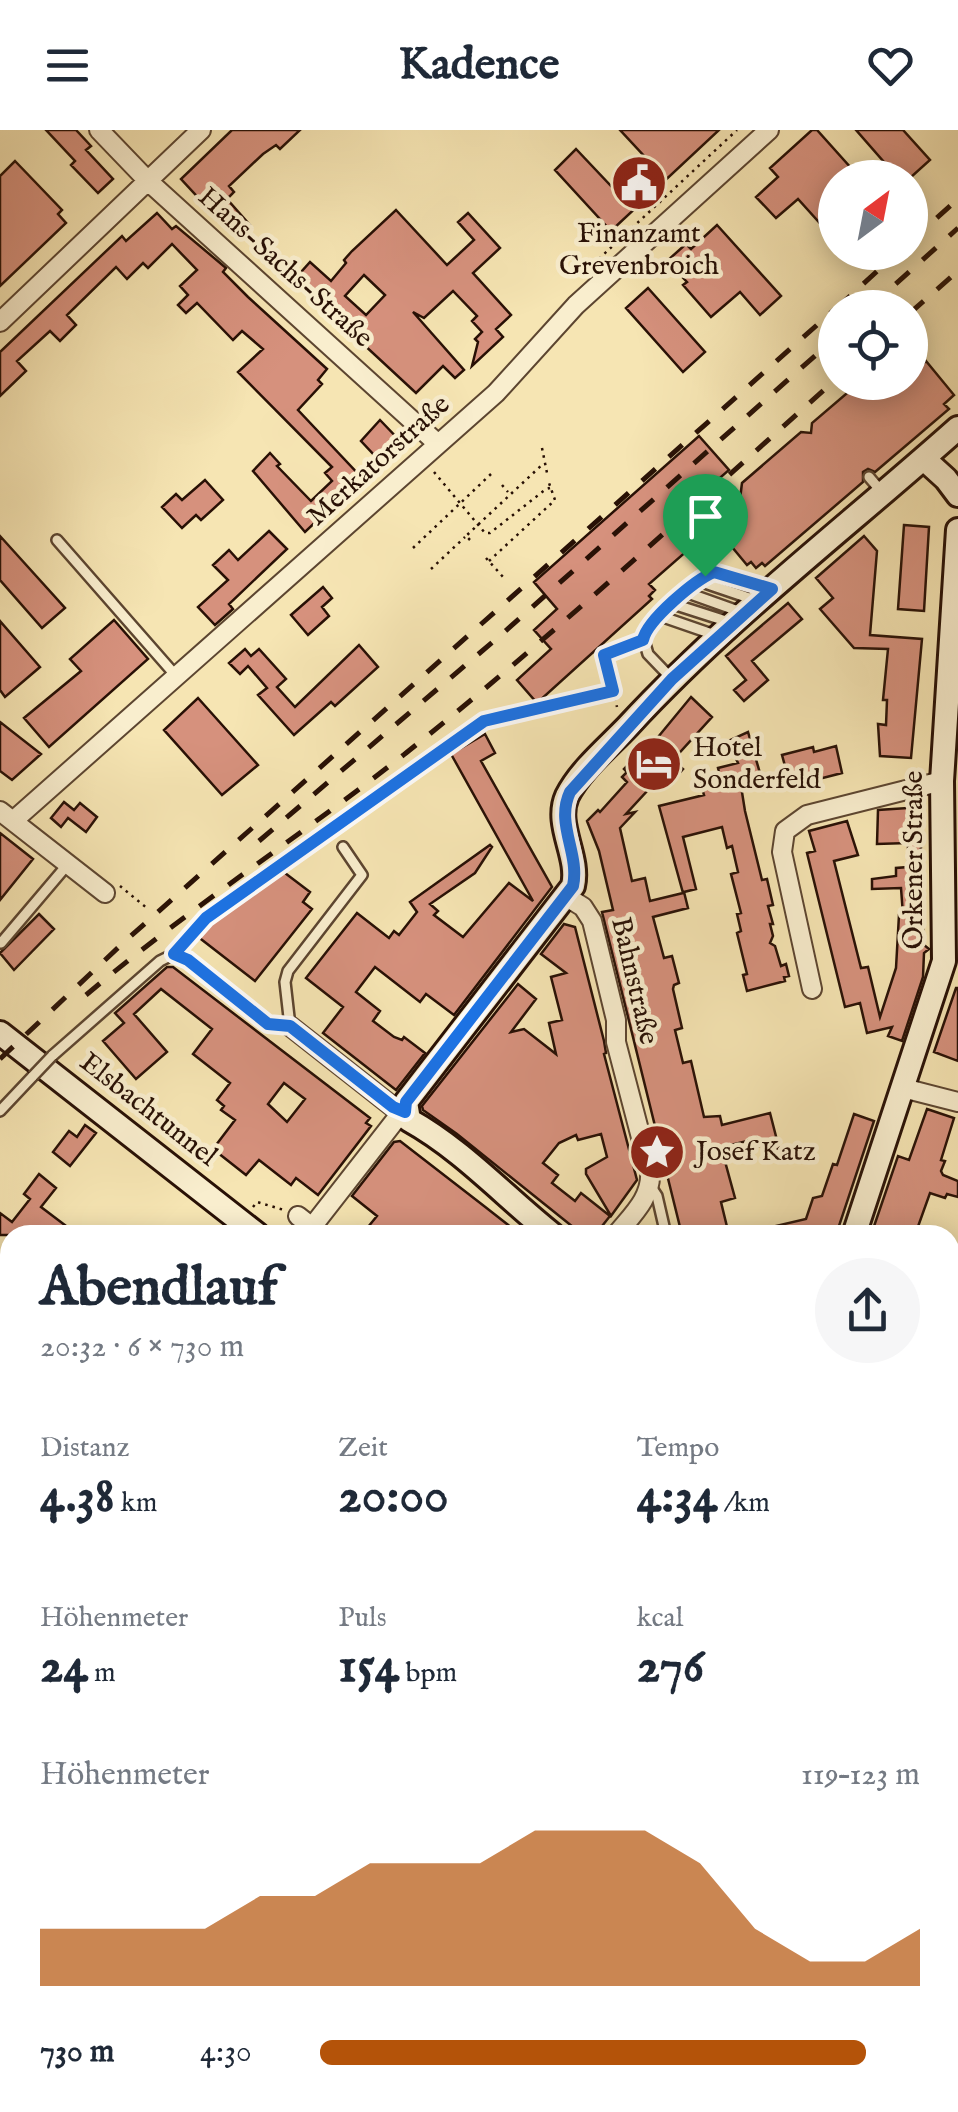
<!DOCTYPE html>
<html lang="de">
<meta charset="utf-8">
<style>
body{margin:0;font-family:"IM FELL English",serif;background:#f6f6f7;color:#1f2937;height:100vh;display:flex;flex-direction:column;font-size:38px;white-space:nowrap}
*{box-sizing:border-box;margin:0}
p{font-size:32px;color:#747a83}
.icon{flex:none;width:55px;height:55px;fill:none;stroke:currentColor;stroke-width:2;stroke-linecap:round;stroke-linejoin:round}
.map{position:relative;flex:1;overflow:hidden}
.drawer{position:absolute;left:0px;top:1095px;width:960px;height:888px;display:flex;flex-direction:column;background:#fff;border-radius:30px 30px 0 0;box-shadow:0 5px 25px #0003}
.drawer>*{flex:none}
.needle{width:65px;rotate:32deg}
.tools{position:absolute;left:818px;top:30px;display:grid;gap:20px}
.tools a{display:grid;place-items:center;width:110px;height:110px;border-radius:50%;background:#fff;box-shadow:0 5px 25px #0003;font-size:50px}
.pin{position:absolute;display:grid;place-items:center;width:85px;height:85px;color:#fff;margin:-102px -42px;border-radius:50% 50% 50% 0;rotate:-45deg;box-shadow:0 0 10px #0007}
.pin .icon{rotate:45deg}
.round{display:grid;place-items:center;flex:none;width:105px;height:105px;border-radius:52px;background:#f6f6f7}
.head{display:flex;align-items:center;justify-content:space-between;height:170px;padding:0 40px}
h1{font-size:55px;font-weight:700;line-height:75px}
.figures{display:grid;grid-template-columns:repeat(3,1fr);gap:15px;height:170px;padding:10px 40px}
.figures div{display:grid;align-content:center}
.figures b{font-size:50px;font-weight:700}
.figures small{font-size:28px;font-weight:400}
.figures p{font-size:28px}
.chart{height:280px;padding:20px 40px}
.chart p{display:flex;justify-content:space-between}
.chart svg{width:100%;height:180px;margin-top:10px;fill:#b45309;opacity:.7}
ul{padding:0 40px;list-style:none;font-size:32px}
li{display:grid;grid-template-columns:160px 120px 1fr;align-items:center;height:75px}
li i{height:25px;border-radius:12px;background:#b45309}
header{display:flex;justify-content:space-between;align-items:center;height:130px;padding:0 40px;background:#fff;font-size:45px;font-weight:700}
.map>svg:first-child{display:block}
</style>
<header><svg class="icon" aria-label="menu" viewBox="0 0 24 24"><path d="M4 6h16M4 12h16M4 18h16"/></svg>Kadence<svg class="icon" aria-label="heart" viewBox="0 0 24 24"><path d="M12 20l-8-8c-3-5 5-10 8-4 3-6 11-1 8 4z"/></svg></header>
<div class="map">
<svg width="958" height="1982" viewBox="0 0 958 1982">
<rect width="100%" height="100%" fill="#f6e5b3"/>
<filter id="stains"><feTurbulence type="fractalNoise" baseFrequency=".002" numOctaves="4"/><feColorMatrix values="0 0 0 0 .2 0 0 0 0 .09 0 0 0 0 .02 0 0 0 .5 -.17"/></filter>
<radialGradient id="worn" r=".72"><stop offset=".6" stop-color="#630" stop-opacity="0"/><stop offset="1" stop-color="#630" stop-opacity=".3"/></radialGradient>
<g fill="none" stroke-linecap="round" stroke-linejoin="round">
<path stroke="#6e796c" stroke-width="5" d="M0,1813L10,1809"/>
<path stroke="#9dbfb1" stroke-width="28" d="M950,1472L958,1463
M950,1649L958,1652"/>
</g>
<path fill="#d6917d" stroke="#281005" stroke-width="2.5" fill-rule="evenodd" d="M46,0H76L91,16L86,20L113,49L98,63L71,35L75,31Z
M232,0H300L280,19L276,15L263,24L229,56L234,62L227,69L250,95L239,104L223,87L219,90L181,49Z
M620,0H719L611,101L555,40L576,19L612,57L645,27Z
M812,0H817L860,48H835V110L798,69L776,88L756,67L778,47L770,38Z
M856,0H903L930,30L910,48H898Z
M15,31L62,80L58,84L66,93L0,156V46Z
M396,80L447,135L474,110L458,92L468,83L500,118L473,143L511,185L496,199L503,207L472,236L478,212L475,209L482,202L472,191L477,186L453,161L424,188L413,182L464,240L455,248L443,236L416,263L294,150L310,132L331,151L346,133L344,130L352,121ZM364,145L385,165L366,185L345,166Z
M157,83L172,99L176,96L226,138L223,142L248,167L327,239L318,250L322,254L298,280L362,348L305,402L253,341L270,323L280,334L277,336L311,371L332,351L325,343L332,337L238,242L263,219L242,201L233,210L197,173L186,183L178,175L188,165L180,156L197,140L172,114L148,138L143,133L127,149L116,137L67,185L76,195L60,211L50,201L17,231L26,241L0,266V222L122,106L126,111Z
M717,95L781,166L760,185L740,162L711,187L683,155L687,152L667,131L686,114L691,119Z
M648,158L705,222L683,242L626,178Z
M926,231L954,265L944,274L949,279L875,342L868,339L863,342V352L765,436L762,433L756,438L751,432L747,435L712,393L740,369L742,353L801,302L811,303L812,293L860,252H910V245Z
M380,290L401,312L385,327L381,323L377,328L361,311Z
M699,306L729,340L690,374L712,399L649,454L655,460L649,466L652,469L537,573L517,550L551,519L534,500L557,479L534,452Z
M205,350L223,370L201,390L196,385L182,398L162,377L176,364L182,370Z
M904,395L929,397L924,481L898,479Z
M269,401L287,419L229,474L233,479L215,495L198,477L228,450L213,435L229,420L238,430Z
M0,406L65,478L42,498L0,450Z
M864,406L877,421L870,505L922,509L911,628L880,626L878,594L886,595L887,570H883L888,519L854,518L820,479L833,468L816,448Z
M323,457L332,468L322,477L329,486L308,505L291,485Z
M788,473L802,489L752,531L768,550L744,571L734,560L746,550L726,526Z
M114,490L148,529L49,617L24,588L81,541L70,529Z
M0,491L40,537L5,567L0,560Z
M359,515L378,537L335,576L331,572L294,605L258,565L267,558L248,536L240,544L229,533L245,519L251,526L259,519L286,549L277,557L295,577Z
M691,567L712,587L673,630L683,639L670,654L661,646L626,684L635,682L620,698L632,751L645,748L650,771L683,763L659,676L704,665L700,652L720,647L718,638L738,633L728,611L748,602L762,650L741,656L745,681L762,750L767,749L773,775L768,776L773,794H770L773,806L770,813L775,816L781,836L786,834L789,846L784,847L785,851L747,861L743,845L747,844L737,803L741,801L737,784L741,783L731,744L738,742L732,716L727,718L722,697L683,707L696,759L684,762L688,778L653,787L664,828L672,826L679,853L674,855L673,859L682,898L675,900L683,933L691,931L704,987L720,986L722,995L770,983L779,1018L767,1021L765,1015L753,1017L751,1010L727,1016L729,1026L726,1027V1035L735,1068L721,1072L729,1105H682L602,782L613,780L599,721L587,691L598,680L600,682L627,652L622,647L627,642L624,639L647,615L649,618Z
M198,568L258,635L222,665L164,600Z
M0,592L41,624L12,650L0,641Z
M485,604L495,623L481,631L552,757L454,885L426,864L420,872L375,837L356,862L380,881L373,891L394,907L402,910L404,907L425,923L396,960L323,903L343,877L306,848L357,783L389,808L394,801L399,805L417,782L410,772L490,715L492,717L475,743L430,774L438,781L434,785L463,807L509,753L533,771L451,624Z
M836,616L842,643L815,650L814,645L805,647L804,643L788,647L782,625L813,617L814,622Z
M64,672L74,680L80,673L97,687L86,702L68,688L61,697L51,688Z
M923,677L920,736L924,815L929,819L924,823L923,847L902,911L888,906L892,897L867,903L860,873L845,877L807,723L815,721L809,701L847,691L858,725L834,731L861,838L868,837L880,887L896,838L899,785H903L901,758L872,759V749L896,746V738L908,737V713L877,714L878,680Z
M0,703L33,729L0,770Z
M281,740L310,762L303,772L312,779L255,851L197,806L216,783Z
M39,784L54,799L14,840L0,823Z
M564,794L575,797L604,911L606,923L604,924L637,1050L611,1086L586,1044V1039L607,1027L601,1004L578,1010L576,1005L559,1013L543,1033L558,1045L552,1053L575,1071L581,1063L610,1086L595,1105H583L457,1004L423,980L422,976L518,854L536,869L511,902L524,899L556,924L549,893L562,890L551,847L566,843L541,824Z
M167,837H173L370,988L366,993L371,996L318,1065L296,1048L291,1055L259,1030L246,1045L213,1019L235,990L221,980L224,976L217,970L230,953L193,924L212,899L161,859L134,884L167,922L136,949L103,911L124,893L115,883ZM284,953L305,969L287,992L268,974Z
M956,858H958V931L934,922Z
M927,979L954,988L941,1030L945,1031L941,1041L943,1045L958,1051V1067L947,1064L945,1068L930,1063L915,1105H871L898,1026L909,1030Z
M854,984L874,991L836,1105H759V1100L806,1089L813,1068L822,1066L833,1034L837,1035Z
M85,995L96,1003L70,1036L53,1022L69,1001L77,1007Z
M400,1011L484,1076L521,1105H379L368,1097L377,1086L352,1066L394,1012Z
M39,1044L56,1058L41,1077L78,1105H0V1083L12,1092L30,1069L24,1064Z"/>
<g fill="none" stroke-linecap="round" stroke-linejoin="round">
<g stroke="#5c4530" stroke-width="14">
<path id="lane" d="M869,347L881,361
M57,410L177,547
M699,451L755,470
M685,462L741,482
M673,474L729,492
M660,486L715,505
M672,549L648,524L643,507C652,487 693,450 714,442L769,458
M1,813L68,734
M52,926L160,831L174,824L187,830L269,895L290,896L285,852L288,841L362,745L343,717
M0,981L33,946
M651,1057L657,1066L666,1105"/>
</g>
<g stroke="#5c4530" stroke-width="22">
<path id="street" d="M99,0L148,51L438,314
M0,192L201,0
M0,681L105,763
M13,691L496,263L576,175L769,0
M567,767L583,777L592,791L616,890V912L650,1042C652,1068 631,1086 616,1105
M812,859L782,722L785,701L807,685L942,651
M290,896L393,977L405,982L397,988L312,1097L298,1086
M903,958L958,972
M0,1141L10,1149
M950,1194L958,1196
M950,1439L958,1431
M162,1972L163,1982
M404,1972L406,1982
M834,1972L846,1982
M586,1982L647,1972"/>
</g>
<g stroke="#281005" stroke-width="28">
<path id="secondary" d="M924,329L946,349L958,365
M0,903L258,1105
M553,1105C505,1067 463,1020 409,990L406,972L573,756C580,726 554,695 567,666C580,640 608,617 628,596C729,487 847,397 958,298
M854,1105L944,831L942,651L958,400
M0,1522L10,1520
M950,1758L958,1761"/>
</g>
<path stroke="#281005" stroke-width="2.5" stroke-dasharray="2.5 5" stroke-linecap="butt" d="M588,139L737,0
M542,318L547,343
M434,342L485,403H490L546,359L550,358
M502,355L508,362
M470,410L466,406L544,333
M413,418L491,344
M486,428L504,448
M489,431L555,370L549,353
M431,439L465,407
M602,517L617,577
M605,524L631,515
M120,756L148,779
M182,815L206,788L484,591L613,561
M253,1077L257,1072L284,1080
M239,1972V1982"/>
<use href="#lane" stroke="#f9eece" stroke-width="9"/>
<use href="#street" stroke="#f9eece" stroke-width="18"/>
<use href="#secondary" stroke="#f9eece" stroke-width="22"/>
<path stroke="#281005" stroke-width="5" stroke-dasharray="18 18" stroke-linecap="butt" d="M910,112L958,69
M837,178L898,122
M869,178L958,98
M910,183L958,141
M259,711L502,504L835,208
M86,865C188,779 301,706 406,623C554,505 694,376 835,250
M0,929L123,813L835,179"/>
<g stroke="#5c4530" stroke-width="14" stroke-linecap="butt">
<path id="lane-bridge" d="M33,946L52,926"/>
</g>
<use href="#lane-bridge" stroke="#f9eece" stroke-width="9"/>
</g>
<g fill="none" stroke-linecap="round" stroke-linejoin="round">
<g stroke="#fff" stroke-width="20">
<path id="route" d="M714,442L772,459L672,549L570,662C555,694 580,723 573,756L406,972L405,982L393,977L290,896L268,894L188,830L174,824L206,788L484,591L613,561L604,525L643,510C647,490 695,450 714,442Z"/>
</g>
<use href="#route" stroke="#1a73e8" stroke-width="12"/>
</g>
<defs>
<g id="civic-disc" transform="scale(2.875)"><circle r="9.5" fill="#8f2418" stroke="#f9eece"/><path d="M-.6-6.5H3V-4.5H.6V-3L4-1V1h2V6H-6V1h2V-1L-.6-3ZM-1.2 2.5V6h2.4V2.5Z" fill="#fff"/></g>
<g id="hotel-disc" transform="scale(2.875)"><circle r="9.5" fill="#8f2418" stroke="#f9eece"/><path d="M-6-4.5h1.5V1H6V5H4.5V3h-9V5H-6ZM-4 0a1.8 1.8 0 1 1 3.6 0ZM.5 0V-2.5h3Q6-2.5 6 0Z" fill="#fff"/></g>
<g id="sight-disc" transform="scale(2.875)"><circle r="9.5" fill="#8f2418" stroke="#f9eece"/><path d="M0-6L1.8-2.2L6-1.7L2.9 1.2L3.7 5.4L0 3.3L-3.7 5.4L-2.9 1.2L-6-1.7L-1.8-2.2Z" fill="#fff"/></g>
</defs>
<g fill-rule="evenodd">
<use href="#civic-disc" x="639" y="53"/>
<use href="#hotel-disc" x="654" y="634"/>
<use href="#sight-disc" x="657" y="1022"/>
</g>
<g text-anchor="middle" dominant-baseline="central" stroke-width="9" stroke-linejoin="round" paint-order="stroke">
<g font-size="28" fill="#281005" stroke="#f9eece" text-anchor="start">
<text x="639" y="104" text-anchor="middle">Finanzamt<tspan x="639" dy="32">Grevenbroich</tspan></text>
<text x="693" y="618">Hotel<tspan x="693" dy="32">Sonderfeld</tspan></text>
<text x="696" y="1022">Josef Katz</text>
</g>
<g font-size="28" fill="#281005" stroke="#f9eece">
<text transform="translate(285 138) rotate(42)">Hans-Sachs-Straße</text>
<text transform="translate(379 331) rotate(-42)">Merkatorstraße</text>
<text transform="translate(914 730) rotate(-90)">Orkener Straße</text>
<text transform="translate(634 851) rotate(77)">Bahnstraße</text>
<text transform="translate(148 980) rotate(38)">Elsbachtunnel</text>
</g>
</g>
<rect width="100%" height="100%" filter="url(#stains)"/>
<rect width="100%" height="100%" fill="url(#worn)"/>
</svg>
<div class="tools">
<a><svg class="needle" viewBox="-14 -14 28 28"><path d="M0-13l5 13h-10z" fill="#e53935"/><path d="M0 13l5-13h-10z" fill="#747a83"/></svg></a>
<a><svg class="icon" aria-label="locate" viewBox="0 0 24 24"><circle cx="12" cy="12" r="6"/><path d="M12 2v4M12 18v4M2 12h4M18 12h4"/></svg></a>
</div>
<div class="pin" style="left:705px;top:446px;background:#1e9e55"><svg class="icon" aria-label="arrive" viewBox="0 0 24 24"><path d="M6 21V4h12l-3 4 3 4H6"/></svg></div>
<section class="drawer">
<div class="head"><div><h1>Abendlauf</h1><p>20:32 · 6 × 730 m</p></div><a class="round"><svg class="icon" aria-label="share" viewBox="0 0 24 24"><path d="M12 15V3M7 8l5-5 5 5M5 13v7h14v-7"/></svg></a></div>
<div class="figures">
<div><p>Distanz</p><b>4.38<small> km</small></b></div>
<div><p>Zeit</p><b>20:00</b></div>
<div><p>Tempo</p><b>4:34<small> /km</small></b></div>
</div>
<div class="figures">
<div><p>Höhenmeter</p><b>24<small> m</small></b></div>
<div><p>Puls</p><b>154<small> bpm</small></b></div>
<div><p>kcal</p><b>276</b></div>
</div>
<div class="chart"><p><span>Höhenmeter</span>119–123 m</p>
<svg viewBox="0 0 160 44" preserveAspectRatio="none"><path d="M0 44V30L10 30L20 30L30 30L40 22L50 22L60 14L70 14L80 14L90 6L100 6L110 6L120 14L130 30L140 38L150 38L160 30V44z"/></svg>
</div>
<ul>
<li><b>730 m</b>4:30<i style="width:91%"></i></li>
</ul>
</section>
</div>
